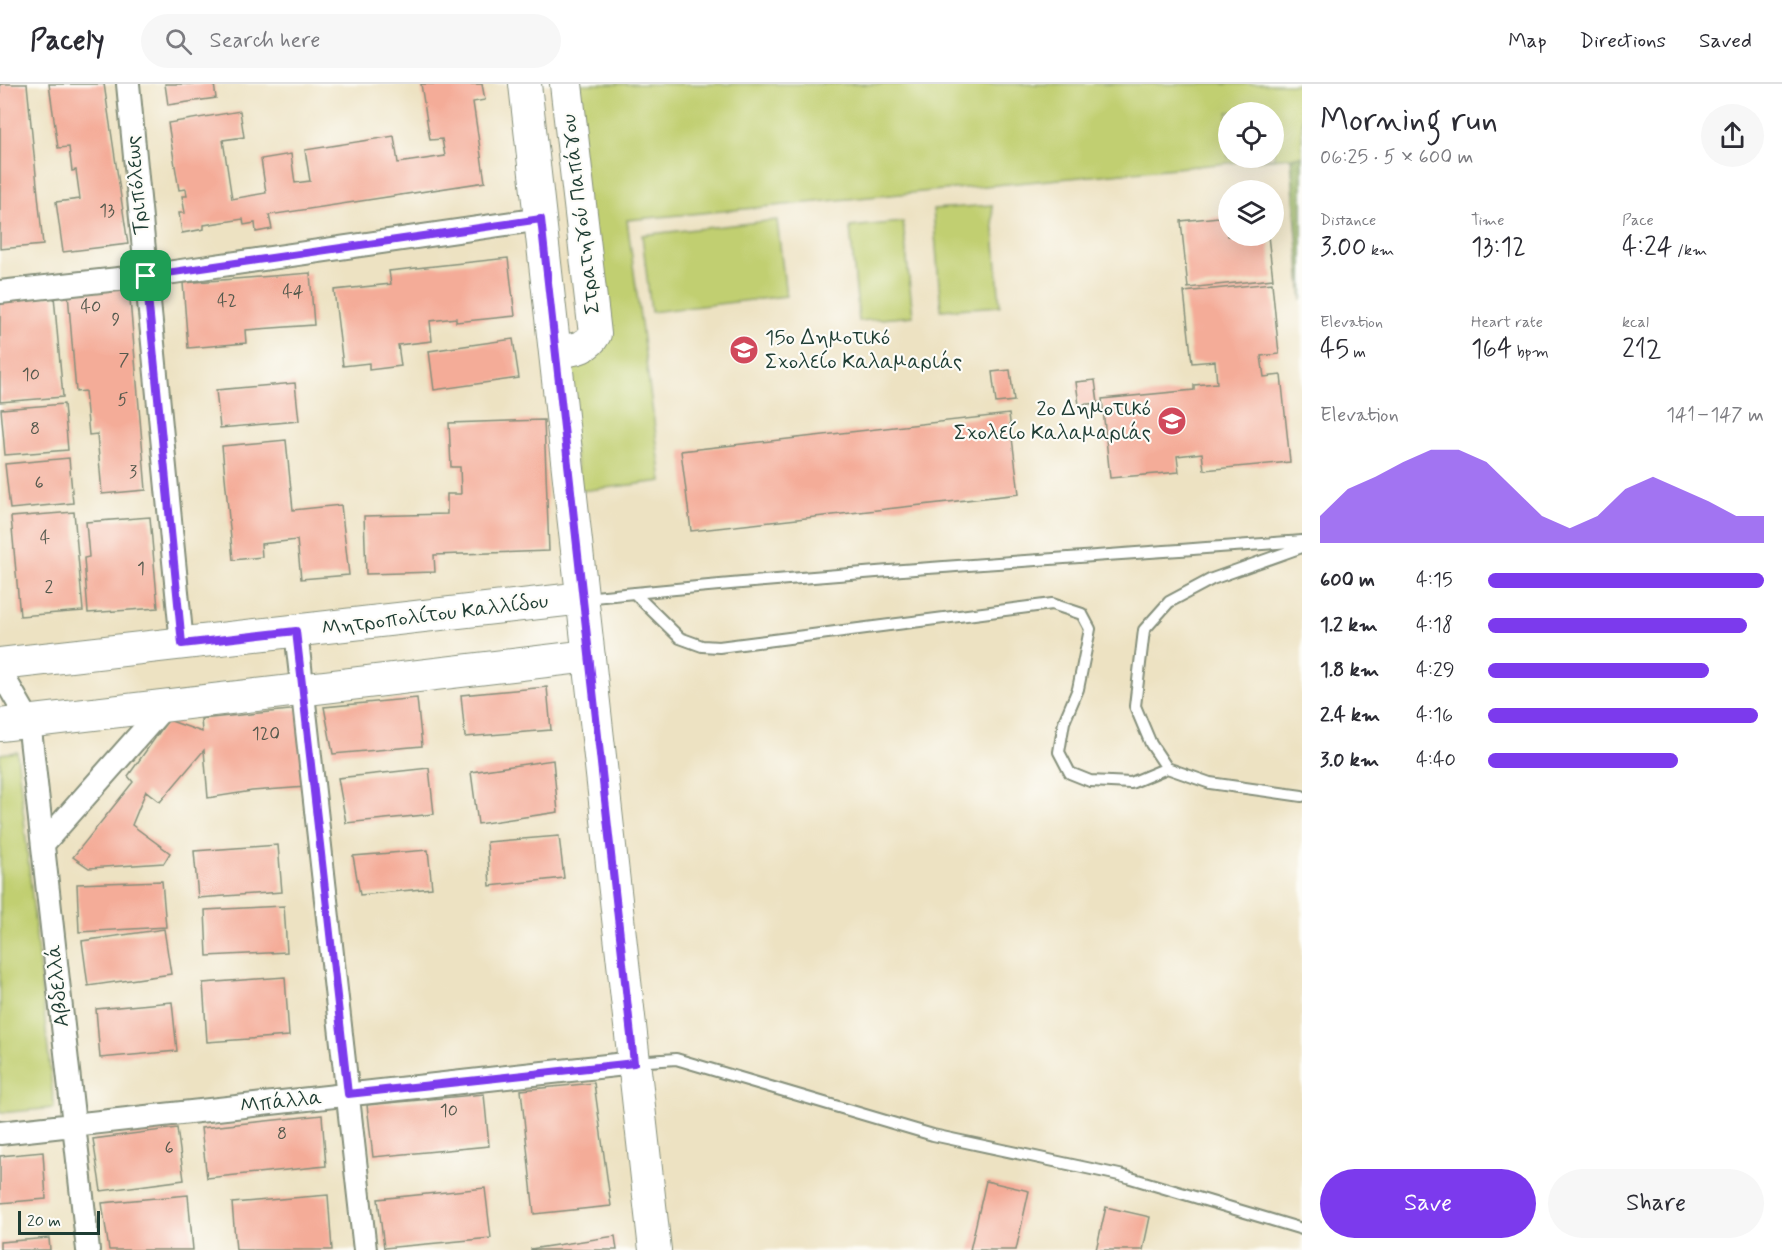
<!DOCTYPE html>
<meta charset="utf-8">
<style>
body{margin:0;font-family:Mynerve,sans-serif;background:#f7f7f7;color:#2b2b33;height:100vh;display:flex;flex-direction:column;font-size:22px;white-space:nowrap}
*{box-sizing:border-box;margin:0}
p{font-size:20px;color:#7c7c81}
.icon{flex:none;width:33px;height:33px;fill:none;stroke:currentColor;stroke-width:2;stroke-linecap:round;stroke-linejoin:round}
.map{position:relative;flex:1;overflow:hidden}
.sheet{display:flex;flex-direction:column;background:#fff;width:480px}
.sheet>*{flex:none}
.fabs{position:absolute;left:1218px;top:18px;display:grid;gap:12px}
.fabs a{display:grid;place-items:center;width:66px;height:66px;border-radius:50%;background:#fff;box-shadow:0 6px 24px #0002;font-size:30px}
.scale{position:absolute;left:18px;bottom:15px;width:82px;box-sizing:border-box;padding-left:6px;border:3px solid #1f3d34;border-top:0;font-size:16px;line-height:21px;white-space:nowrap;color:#1f3d34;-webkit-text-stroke:4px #fdfcf7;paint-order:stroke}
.pin{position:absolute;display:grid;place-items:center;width:51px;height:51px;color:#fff;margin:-26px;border-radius:12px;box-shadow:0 3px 9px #0006}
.round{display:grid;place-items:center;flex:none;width:63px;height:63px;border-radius:32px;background:#f7f7f7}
.headline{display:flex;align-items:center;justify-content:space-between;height:102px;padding:0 18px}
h1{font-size:33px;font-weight:600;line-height:45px}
.metrics{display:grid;grid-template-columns:repeat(3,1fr);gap:9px;height:102px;padding:6px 18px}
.metrics div{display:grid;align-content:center}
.metrics b{font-size:26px;font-weight:600}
.metrics small{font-size:16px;font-weight:400}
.metrics p{font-size:16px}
.chart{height:168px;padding:12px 18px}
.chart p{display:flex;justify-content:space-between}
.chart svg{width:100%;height:108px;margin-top:6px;fill:#7c3aed;opacity:.7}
.primary-button{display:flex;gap:12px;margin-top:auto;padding:12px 18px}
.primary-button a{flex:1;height:69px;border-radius:36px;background:#7c3aed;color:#fff;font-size:24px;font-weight:600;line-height:69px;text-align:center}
.primary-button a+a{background:#f7f7f7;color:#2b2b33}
ul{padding:0 18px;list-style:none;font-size:20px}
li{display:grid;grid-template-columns:96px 72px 1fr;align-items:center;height:45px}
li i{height:15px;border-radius:8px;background:#7c3aed}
header{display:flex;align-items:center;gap:36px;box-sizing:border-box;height:84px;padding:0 30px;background:#fff;border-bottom:2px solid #e1e1e2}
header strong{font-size:28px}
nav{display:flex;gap:33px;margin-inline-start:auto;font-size:21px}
.search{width:420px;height:54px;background:#f7f7f7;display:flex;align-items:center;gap:15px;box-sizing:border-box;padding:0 21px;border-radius:33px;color:#7c7c81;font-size:22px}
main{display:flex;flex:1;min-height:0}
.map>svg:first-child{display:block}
</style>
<header>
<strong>Pacely</strong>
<div class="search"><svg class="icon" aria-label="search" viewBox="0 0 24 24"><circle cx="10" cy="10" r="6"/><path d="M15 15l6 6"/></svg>Search here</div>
<nav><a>Map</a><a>Directions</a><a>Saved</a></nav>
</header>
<main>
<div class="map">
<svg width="1302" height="1166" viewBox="0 0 1302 1166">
<rect width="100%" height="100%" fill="#fdfcf7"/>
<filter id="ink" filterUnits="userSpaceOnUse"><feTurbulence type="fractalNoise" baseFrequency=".0167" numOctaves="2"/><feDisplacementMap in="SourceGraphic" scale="12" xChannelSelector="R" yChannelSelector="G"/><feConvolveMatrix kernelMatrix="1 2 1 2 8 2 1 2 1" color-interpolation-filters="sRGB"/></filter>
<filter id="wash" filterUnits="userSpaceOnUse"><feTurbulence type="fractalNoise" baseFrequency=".008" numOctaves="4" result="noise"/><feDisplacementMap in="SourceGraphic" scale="24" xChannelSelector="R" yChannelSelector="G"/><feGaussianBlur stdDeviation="1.35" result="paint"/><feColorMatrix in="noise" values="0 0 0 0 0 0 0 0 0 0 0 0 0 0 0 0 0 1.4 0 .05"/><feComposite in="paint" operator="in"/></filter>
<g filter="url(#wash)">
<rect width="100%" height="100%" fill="#ede2c2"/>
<path fill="#c1cf71" stroke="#708652" stroke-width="1.5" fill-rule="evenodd" d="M569,0H1302V72L627,136L662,397L581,407L558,269L586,265ZM1228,28H1274V74H1228Z
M992,121L1000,222L941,226L933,125Z
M777,136L786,212L651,228L642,151Z
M903,138L913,232L859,237L850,143Z
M17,668L54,1024L0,1029V670Z"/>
<path fill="#98b263" stroke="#5c784c" stroke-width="1.5" d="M1302,72V217L1291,74Z"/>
<g id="blocks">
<path fill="#f4ac98" d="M0,0H27L43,161L0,165Z
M49,0H104L128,160L63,168L56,118L80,115L76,86L72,87L69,63L58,64Z
M165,0H214L216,14L168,21Z
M421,0H482L485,16L473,18L485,98L269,131L272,145L256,148L255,139L244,141L243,135L204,141V145L182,149L179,129H185L182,112H187L186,105L179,106L168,39L240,27L244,53L223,56L232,115L266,109L261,75L291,70L295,99L310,97L305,66L394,52L398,79L445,72L442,55L430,56Z
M1228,132V152H1268L1273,195L1188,204L1181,137Z
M508,174L515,232L456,238V234L430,237L432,257L398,261L401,282L369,286V279L343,282L334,206L391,200L389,187Z
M310,189L314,241L245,246L246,259L188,264L183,199Z
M1272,199L1279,270L1261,272L1264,293L1281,291L1290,378L1204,386L1202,369L1177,372L1179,388L1110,394L1102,315L1194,306V301L1217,299L1215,277L1192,279L1184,208Z
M129,204L146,406L102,410L97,350L89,351L85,307L76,308L68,209Z
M54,212L63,313L0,318V216Z
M513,255L519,294L434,306L429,267Z
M1010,286L1014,317L996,319L992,288Z
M1095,296L1098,319L1079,321L1076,298Z
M295,299L299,337L220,344L216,306Z
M64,320L68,366L5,371L1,325Z
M1009,330L1019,410L691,447L681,367Z
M544,336L549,467L434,471L435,488L366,490L364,432L447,430V410H461L460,383H451L449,339Z
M286,356L293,426L341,421L349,491L301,495L297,456L261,460L262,473L233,476L222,362Z
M69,374L73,419L10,425L5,380Z
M74,428L83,527L20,532L11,433Z
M150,433L158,524L88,529L84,474L89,473L86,438Z
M547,603L551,646L465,653L461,611Z
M417,614L422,662L333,670L324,623Z
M300,625L306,703L252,707L208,714L204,666L160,718L146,707L132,741L170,769L164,779L89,784L73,773L133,698L128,692L168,636L202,648L201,635Z
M553,676L558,728L478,740L471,688Z
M429,684L434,730L346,739L338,694Z
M559,752L564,794L490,802L487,758Z
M278,761L282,808L198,814L194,767Z
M428,766L432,804L360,811L353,772Z
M162,797L166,843L79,848L77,800Z
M284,822L287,868L207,872L205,826Z
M164,845L171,890L88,902L82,857Z
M285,893L289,952L207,958L203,899Z
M172,918L177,967L100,974L96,925Z
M594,999L611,1122L534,1130L521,1006Z
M484,1010L489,1062L373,1073L367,1021Z
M322,1031L326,1082L207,1094L201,1044Z
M177,1044L184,1096L101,1107L93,1055Z
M43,1068L46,1115L0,1119V1072Z
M986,1097L1029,1107L1016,1166H970Z
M485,1104L491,1154L384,1164L378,1115Z
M188,1111L193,1166H109L102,1119Z
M328,1111L332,1166H236L232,1119Z
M1106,1123L1150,1133L1143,1166H1096Z
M615,1152L617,1166H531V1165Z
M49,1154L50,1166H0V1158Z"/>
</g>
</g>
<g filter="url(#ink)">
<use href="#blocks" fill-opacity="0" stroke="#86907b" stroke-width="1.5"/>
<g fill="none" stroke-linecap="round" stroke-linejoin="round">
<g stroke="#86907b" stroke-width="14">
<path id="lane" d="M1302,463L1212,495L1169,518L1144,546L1135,622L1151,660L1167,684L1210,699L1302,712
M634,509L680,554L702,562L719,563L1052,520L1082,530L1090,545L1078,605L1064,638L1059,668L1070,689L1090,697L1131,699L1167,684
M585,514C823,489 1063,475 1302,457
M635,978L676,975L933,1051L1124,1092L1302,1145"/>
</g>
<g stroke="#86907b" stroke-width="26">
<path id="street" d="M128,0L182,560
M0,208L146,192L541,135
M296,547L365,1166
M0,587L29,637L88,1166
M43,760L166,621
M0,1049L634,979"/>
</g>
<g stroke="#86907b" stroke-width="34">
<path id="secondary" d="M525,0L655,1166
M556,268C572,265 586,266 595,250L566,0
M0,580L583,514
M0,641L589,572"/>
</g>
<use href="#lane" stroke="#fff" stroke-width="10"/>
<use href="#street" stroke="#fff" stroke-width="22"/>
<use href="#secondary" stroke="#fff" stroke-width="32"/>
</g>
</g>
<g fill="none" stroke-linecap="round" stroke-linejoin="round" filter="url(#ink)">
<g stroke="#fff" stroke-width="12">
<path id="route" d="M541,135L634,979L348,1010L296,547L182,560L146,192Z"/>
</g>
<use href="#route" stroke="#7c3aed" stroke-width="8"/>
</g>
<defs>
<g id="school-disc" transform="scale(1.5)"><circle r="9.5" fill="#d1495b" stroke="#fdfcf7"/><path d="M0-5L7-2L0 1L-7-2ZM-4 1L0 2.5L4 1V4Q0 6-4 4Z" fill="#fff"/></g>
</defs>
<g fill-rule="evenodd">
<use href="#school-disc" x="744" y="266"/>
<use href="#school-disc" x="1172" y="337"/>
</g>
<g text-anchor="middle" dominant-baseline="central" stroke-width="4.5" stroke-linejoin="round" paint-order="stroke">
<g font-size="18" fill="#54594d">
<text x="107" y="127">13</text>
<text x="293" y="208">44</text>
<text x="227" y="217">42</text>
<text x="91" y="223">40</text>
<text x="116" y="236">9</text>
<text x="124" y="276">7</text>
<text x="31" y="291">10</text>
<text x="123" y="316">5</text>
<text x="35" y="345">8</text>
<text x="133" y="388">3</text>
<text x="39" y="399">6</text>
<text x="45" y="454">4</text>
<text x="141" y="485">1</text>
<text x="49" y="503">2</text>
<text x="266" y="650">120</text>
<text x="449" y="1027">10</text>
<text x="282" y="1050">8</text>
<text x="169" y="1064">6</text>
</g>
<g font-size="21" fill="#1f3d34" stroke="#fdfcf7">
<text transform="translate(137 101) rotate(-95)">Τριπόλεως</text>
<text transform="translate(581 130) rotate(-97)">Στρατηγού Παπάγου</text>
<text transform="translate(435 531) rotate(-7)">Μητροπολίτου Καλλίδου</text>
<text transform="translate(58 902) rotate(-96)">Αβδελλά</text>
<text transform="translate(281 1018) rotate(-6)">Μπάλλα</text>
</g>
<g font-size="21" fill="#1f3d34" stroke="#fdfcf7" text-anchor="start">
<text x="765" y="254">15ο Δημοτικό<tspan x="765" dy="24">Σχολείο Καλαμαριάς</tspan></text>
<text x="1151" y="325" text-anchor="end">2ο Δημοτικό<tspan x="1151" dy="24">Σχολείο Καλαμαριάς</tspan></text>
</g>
</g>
</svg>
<div class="fabs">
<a><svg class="icon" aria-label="locate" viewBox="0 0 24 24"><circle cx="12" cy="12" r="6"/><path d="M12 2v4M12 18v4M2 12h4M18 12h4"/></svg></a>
<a><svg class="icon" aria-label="layers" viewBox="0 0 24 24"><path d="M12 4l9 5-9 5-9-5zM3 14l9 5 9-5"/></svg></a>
</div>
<div class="scale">20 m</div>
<div class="pin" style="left:146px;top:192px;background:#1e9e55"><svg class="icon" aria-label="arrive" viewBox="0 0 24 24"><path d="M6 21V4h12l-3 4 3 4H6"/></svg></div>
</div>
<section class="sheet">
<div class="headline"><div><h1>Morning run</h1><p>06:25 · 5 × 600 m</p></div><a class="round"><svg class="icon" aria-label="share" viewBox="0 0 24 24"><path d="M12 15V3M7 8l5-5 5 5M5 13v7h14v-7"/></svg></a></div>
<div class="metrics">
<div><p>Distance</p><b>3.00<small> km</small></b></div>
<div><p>Time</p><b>13:12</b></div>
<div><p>Pace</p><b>4:24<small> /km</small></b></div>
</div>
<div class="metrics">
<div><p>Elevation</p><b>45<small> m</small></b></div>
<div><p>Heart rate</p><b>164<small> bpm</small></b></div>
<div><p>kcal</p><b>212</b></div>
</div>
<div class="chart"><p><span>Elevation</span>141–147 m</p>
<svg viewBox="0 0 160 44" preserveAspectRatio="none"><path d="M0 44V33L10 22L20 17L30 11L40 6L50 6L60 11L70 22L80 33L90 38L100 33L110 22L120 17L130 22L140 27L150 33L160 33V44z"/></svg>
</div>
<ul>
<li><b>600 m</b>4:15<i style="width:100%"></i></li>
<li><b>1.2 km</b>4:18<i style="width:94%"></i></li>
<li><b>1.8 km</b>4:29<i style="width:80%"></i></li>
<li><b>2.4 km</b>4:16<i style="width:98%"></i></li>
<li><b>3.0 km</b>4:40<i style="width:69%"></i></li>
</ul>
<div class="primary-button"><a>Save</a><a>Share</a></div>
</section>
</main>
